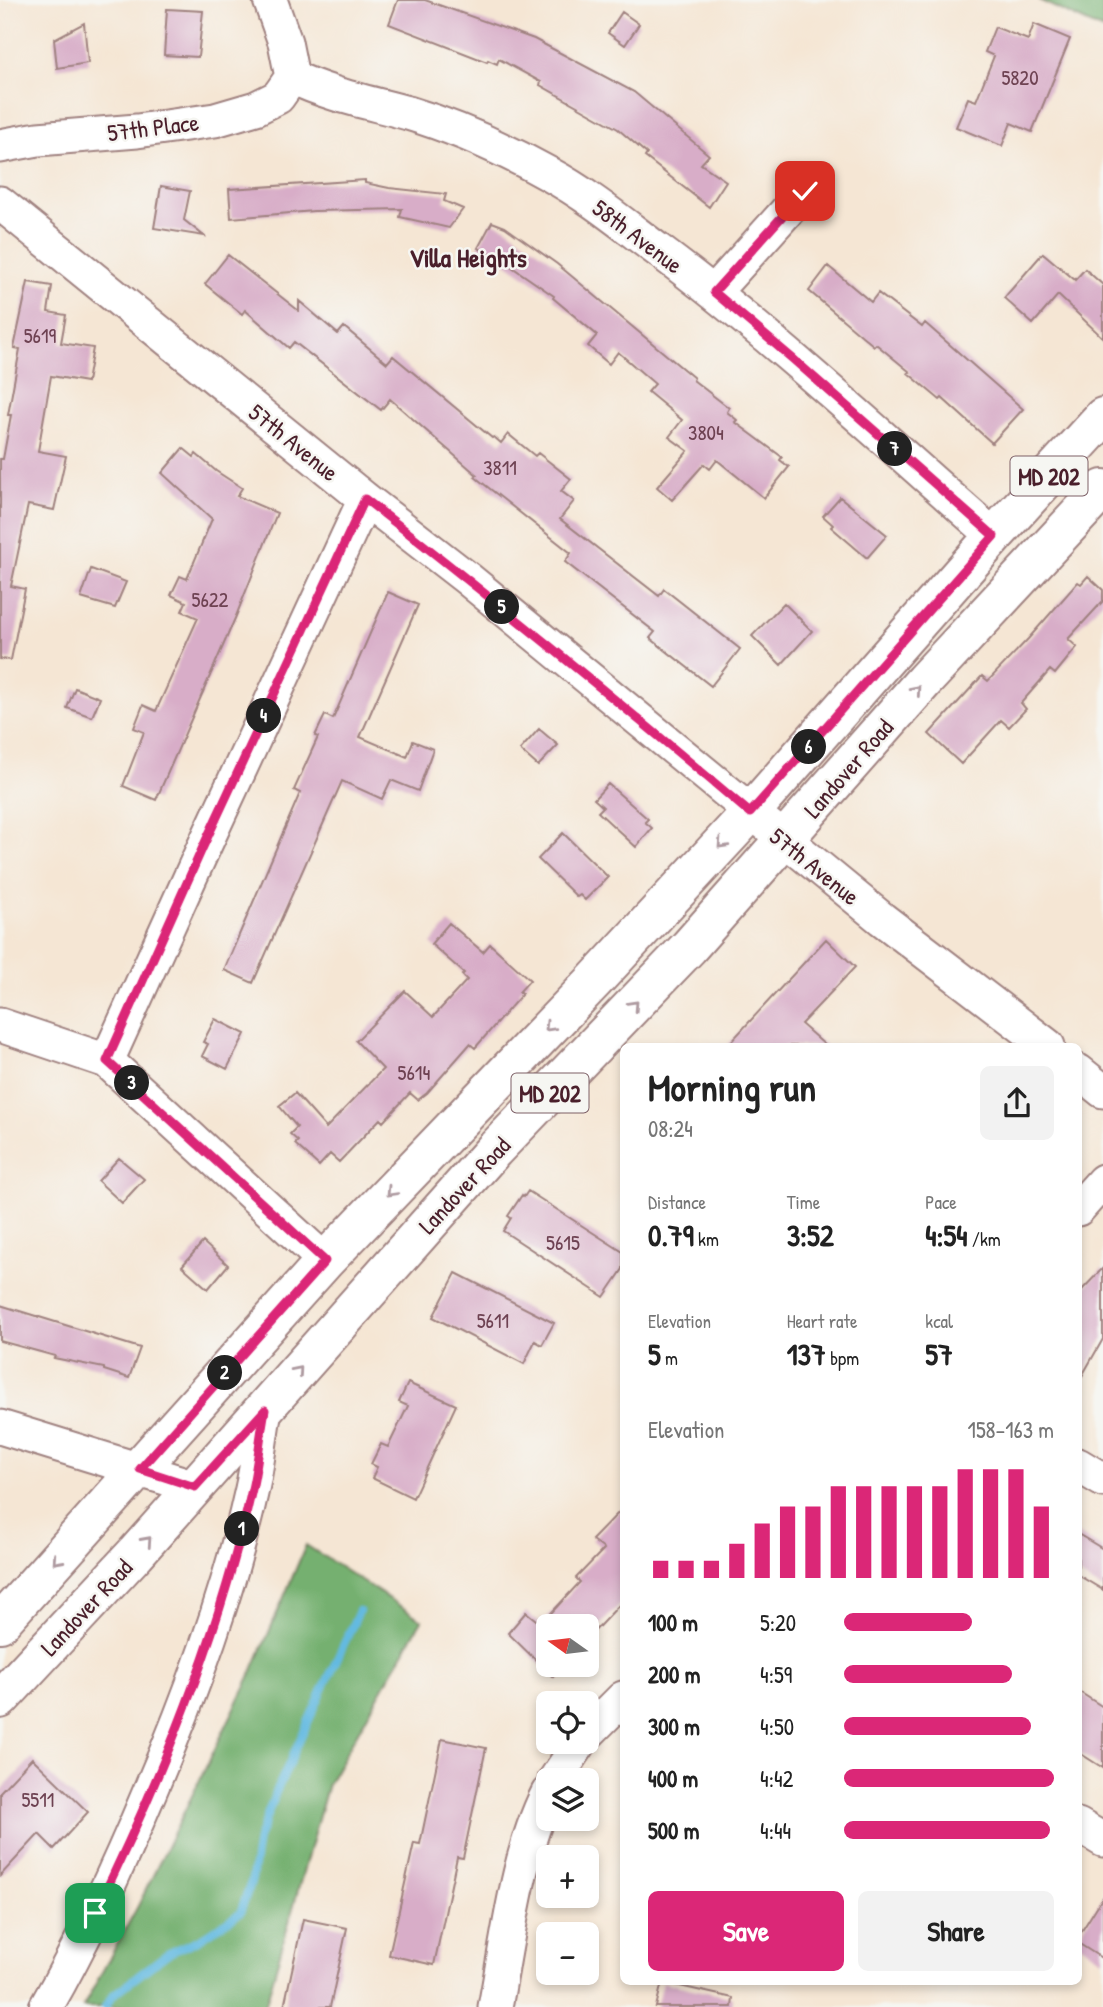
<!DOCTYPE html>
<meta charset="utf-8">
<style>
body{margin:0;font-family:"Patrick Hand",sans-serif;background:#f2f2f2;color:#222;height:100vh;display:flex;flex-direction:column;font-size:26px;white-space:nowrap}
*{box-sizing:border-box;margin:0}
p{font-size:23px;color:#767676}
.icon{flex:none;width:38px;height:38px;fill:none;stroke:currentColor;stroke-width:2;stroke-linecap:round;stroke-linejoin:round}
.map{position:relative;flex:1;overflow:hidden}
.panel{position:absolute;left:620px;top:1043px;width:462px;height:942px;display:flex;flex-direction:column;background:#fff;border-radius:10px;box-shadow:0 4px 10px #0003}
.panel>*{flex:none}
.needle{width:46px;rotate:284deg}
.fabs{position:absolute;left:536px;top:1614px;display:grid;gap:14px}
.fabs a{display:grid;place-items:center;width:63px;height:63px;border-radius:10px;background:#fff;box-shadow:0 4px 10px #0003;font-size:35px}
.pin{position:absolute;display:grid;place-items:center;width:60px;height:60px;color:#fff;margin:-30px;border-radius:14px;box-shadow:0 4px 10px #0006}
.km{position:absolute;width:35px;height:35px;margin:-18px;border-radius:50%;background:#222;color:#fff;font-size:19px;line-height:35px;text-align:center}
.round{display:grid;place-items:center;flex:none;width:74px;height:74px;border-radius:10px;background:#f2f2f2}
.overview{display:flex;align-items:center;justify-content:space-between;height:119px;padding:0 28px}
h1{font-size:38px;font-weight:800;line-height:52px}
.figures{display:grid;grid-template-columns:repeat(3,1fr);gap:10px;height:119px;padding:7px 28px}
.figures div{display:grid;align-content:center}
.figures b{font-size:30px;font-weight:800}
.figures small{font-size:19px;font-weight:400}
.figures p{font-size:19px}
.chart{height:196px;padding:14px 28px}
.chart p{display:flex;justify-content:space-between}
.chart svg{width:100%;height:126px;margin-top:7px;stroke:#db2777;stroke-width:6}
.primary-button{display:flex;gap:14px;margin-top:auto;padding:14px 28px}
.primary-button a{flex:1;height:80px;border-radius:10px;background:#db2777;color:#fff;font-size:28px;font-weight:800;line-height:80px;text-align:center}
.primary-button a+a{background:#f2f2f2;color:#222}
ul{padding:0 28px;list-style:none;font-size:23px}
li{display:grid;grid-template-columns:112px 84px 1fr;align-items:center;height:52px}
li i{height:18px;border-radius:9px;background:#db2777}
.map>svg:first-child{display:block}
</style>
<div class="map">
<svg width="1103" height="2007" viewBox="0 0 1103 2007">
<rect width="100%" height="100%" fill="#f6f6f2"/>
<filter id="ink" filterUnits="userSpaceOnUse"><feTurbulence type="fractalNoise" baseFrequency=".0143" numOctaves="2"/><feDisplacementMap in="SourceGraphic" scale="14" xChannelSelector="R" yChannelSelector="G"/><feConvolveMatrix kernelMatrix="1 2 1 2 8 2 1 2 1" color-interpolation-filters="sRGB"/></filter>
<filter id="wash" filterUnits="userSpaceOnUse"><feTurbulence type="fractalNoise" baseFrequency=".00686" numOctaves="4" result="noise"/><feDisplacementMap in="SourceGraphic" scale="28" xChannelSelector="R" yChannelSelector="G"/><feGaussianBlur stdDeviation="1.57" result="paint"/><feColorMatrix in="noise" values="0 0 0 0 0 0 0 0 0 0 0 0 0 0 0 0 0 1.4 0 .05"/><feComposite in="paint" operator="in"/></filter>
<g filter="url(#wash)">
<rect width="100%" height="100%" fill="#f5e6d4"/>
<path fill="#74b06f" stroke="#5f684d" stroke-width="2" d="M1039,0H1103V30Z
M306,1545L422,1620L328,1784L265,2007H83L139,1904L250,1677Z"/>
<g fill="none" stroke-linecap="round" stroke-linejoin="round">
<path stroke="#64bae1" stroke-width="8" d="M105,2007L113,1995L167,1954L200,1939L240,1913L252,1879L258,1839L276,1792L359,1611"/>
</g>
<g id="blocks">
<path fill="#d8adc8" d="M398,0H425L534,39L634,92L709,155L701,164L726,181L709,207L645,157L647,154L618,129L540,85L541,82L499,59L497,64L488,60L487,62L389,24Z
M167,9L203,11L198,57L164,55Z
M622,12L639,24L625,45L608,33Z
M84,23L88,63L57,68L54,39Z
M1034,24L1070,39L1032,132L1011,123L1002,146L956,127L968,98L976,101L994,56L985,52L995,27L1028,40Z
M365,180V183L389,188L446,194L444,201L463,209L449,228L400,217L402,209L314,211L231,218L229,189Z
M161,186L190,191L184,220L204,236L154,228Z
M492,222L505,227L557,264L694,378L693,380L729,408L727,412L737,420L735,422L782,457L780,460L789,467L764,498L717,460L710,469L704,464L672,500L657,487L688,451L669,437L682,420L648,392L655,384L618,352L609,364L588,346L597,335L553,298L554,296L496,256L478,248Z
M1043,253L1075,280L1085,269L1103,285V338L1058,295L1033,324L1004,298Z
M228,255L299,311V301L338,334L344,327L387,363L393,356L492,438L494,437L501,443L508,434L535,456L538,453L571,479L561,491L574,501L560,519L659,596L664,589L740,649L711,686L650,638L655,632L565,562L571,553L475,477L477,475L390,399L381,410L294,342L289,348L245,310L242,314L205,284Z
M828,266L871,302L878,293L922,327L925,323L1023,409L992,443L942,398L940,400L908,373L910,372L876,344L874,346L809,291Z
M28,282L52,286L48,312L66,315L61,343L93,348L87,382L51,376L38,451L66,456L54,510L28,505L11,586L25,589L11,660L0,659V459H3L11,415H8L20,349L14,348Z
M183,448L194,457L196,454L216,471L242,488L237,496L277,513L236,616L156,800L123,786L144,732L134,728L143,705L156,711L198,618L182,611L186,602L171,595L180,576L187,579L212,519L162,473Z
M840,497L887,535L867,558L831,527L833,525L823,516Z
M91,569L126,582L115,608L81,598Z
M1088,576L1103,590V601L1068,639L1077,647L1055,674L1050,670L1021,703L1026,709L1009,727L1001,720L961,764L929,734L982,676L988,681L1028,639L1078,582L1081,584Z
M388,592L418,605L360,737L407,757L413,741L433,749L418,791L391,780L382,799L342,781L253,983L224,970L300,793L294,790L318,737L315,736L325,715L333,719Z
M784,603L812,631L781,665L752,636Z
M75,688L100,698L92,717L67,708Z
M539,729L558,745L538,766L520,750Z
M608,784L648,819L645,822L652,828L636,847L598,812L603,807L594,799Z
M563,833L608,877L585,900L580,895L577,897L538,859Z
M449,923L483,952L490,944L530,980L519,992L522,994L475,1048L470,1044L427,1093L418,1100L410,1093L383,1122L380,1119L339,1162L330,1154L319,1166L295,1144L298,1141L290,1134L297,1127L279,1106L295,1093L326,1128L383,1069L356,1041L405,991L433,1017L467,980L462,975L464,973L431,944Z
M826,939L855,967L801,1024L826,1046H727Z
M215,1019L245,1034L227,1069L202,1056L208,1044L203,1042Z
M119,1158L144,1179L122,1203L98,1181Z
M528,1191L623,1252V1269L604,1297L503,1231L511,1218L508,1216L522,1195L524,1197Z
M203,1242L228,1265L208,1289L182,1266Z
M1103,1268V1339L1078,1383V1294Z
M456,1273L554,1323L542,1345L535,1341L524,1364L433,1317Z
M0,1305L140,1348L129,1378L104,1370V1368L54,1358L55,1356L0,1341Z
M408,1383L456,1405L413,1498L372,1478L377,1467L371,1464L381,1444L388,1447L408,1406L399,1402Z
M623,1508V1601L586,1640V1626H548V1664H564L553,1677L508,1633L526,1612L541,1624L580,1582L576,1578L604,1549L592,1540Z
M1078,1534L1103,1549V1590L1078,1575Z
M1078,1691L1103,1707V1768L1078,1752Z
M442,1739L486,1748L463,1858L457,1857L434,1965L389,1955L414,1843L420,1844Z
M32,1758L88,1812L54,1849L39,1834L0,1876V1792Z
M1103,1897V1959L1078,1943V1937Z
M303,1919L347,1928L330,2007H284Z
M662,1982L733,1998L732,2007H656Z"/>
</g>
</g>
<g filter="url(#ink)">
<use href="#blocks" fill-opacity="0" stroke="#a08280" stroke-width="2"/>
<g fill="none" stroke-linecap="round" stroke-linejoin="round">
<g stroke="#a08280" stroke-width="37">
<path id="minor" d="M270,0L285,42L292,77C329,95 368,102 408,113C458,128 504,149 549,174C588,195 623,224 658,250C776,338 883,439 994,536
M0,146L38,139L137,131L215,120L256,108L278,97L292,77
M0,203L365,499L468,579L882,919L1048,1046
M714,292L805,191
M0,1025L107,1061L325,1261
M107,1061L203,849L365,499
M1078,1071L1103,1091
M1078,1209L1103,1181
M0,1427L195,1487
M1078,1465L1103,1480
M586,1735L623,1698
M555,1780L581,1741
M1078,1825L1103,1840
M46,2007C86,1937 119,1865 150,1791C192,1693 229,1593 252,1489C258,1463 260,1436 265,1410
M495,2007C508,1940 517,1854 548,1793"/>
</g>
<g stroke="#a08280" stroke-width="42">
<path id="major" d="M0,1623L325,1261L595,980L750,813L994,536L1103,417
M0,1699L136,1553L494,1150L689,947L924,681L1103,489"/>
</g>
<use href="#minor" stroke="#fff" stroke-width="33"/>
<use href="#major" stroke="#fff" stroke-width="38"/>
</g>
<defs><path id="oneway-chevron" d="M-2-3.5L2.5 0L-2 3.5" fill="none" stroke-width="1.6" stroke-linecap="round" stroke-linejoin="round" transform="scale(1.75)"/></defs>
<g stroke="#ae9aa0">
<use href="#oneway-chevron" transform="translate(916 690) rotate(-49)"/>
<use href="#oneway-chevron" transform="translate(722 844) rotate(133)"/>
<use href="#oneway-chevron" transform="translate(634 1005) rotate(-47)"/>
<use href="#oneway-chevron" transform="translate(549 1027) rotate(134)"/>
<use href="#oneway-chevron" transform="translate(391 1192) rotate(134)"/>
<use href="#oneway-chevron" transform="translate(298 1371) rotate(-49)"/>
<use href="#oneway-chevron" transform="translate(147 1541) rotate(-48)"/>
<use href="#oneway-chevron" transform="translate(57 1560) rotate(132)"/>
</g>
</g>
<g fill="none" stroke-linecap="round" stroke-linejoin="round" filter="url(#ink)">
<g stroke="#fff" stroke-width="14">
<path id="route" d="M95,1913C161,1778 219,1636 252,1489C258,1463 260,1436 265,1410L195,1487L140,1469L325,1261L107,1061L202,849L365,499C496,601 624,706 750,813L994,536L793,359L714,292L805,191"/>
</g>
<use href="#route" stroke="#db2777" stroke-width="9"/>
</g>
<g text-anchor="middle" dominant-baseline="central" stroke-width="5" stroke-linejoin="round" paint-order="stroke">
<g font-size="21" fill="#6e4252">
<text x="1020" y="77">5820</text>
<text x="40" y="335">5619</text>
<text x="706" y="432">3804</text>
<text x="500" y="467">3811</text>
<text x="210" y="599">5622</text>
<text x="414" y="1072">5614</text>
<text x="563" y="1242">5615</text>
<text x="493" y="1320">5611</text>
<text x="38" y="1799">5511</text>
</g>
<g fill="#f6f6f2" stroke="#7e6067" stroke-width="2">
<rect x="1010.5" y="456.5" width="77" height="39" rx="5"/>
<rect x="511.5" y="1073.5" width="77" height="39" rx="5"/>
</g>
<g font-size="23" font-weight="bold" fill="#4a1f2b">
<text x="1049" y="476">MD 202</text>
<text x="550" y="1093">MD 202</text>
</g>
<g font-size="24" fill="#4a1f2b" stroke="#f6f6f2">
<text transform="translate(153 127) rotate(-7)">57th Place</text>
<text transform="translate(638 236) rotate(37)">58th Avenue</text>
<text transform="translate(294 442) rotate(39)">57th Avenue</text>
<text transform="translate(848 768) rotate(-49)">Landover Road</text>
<text transform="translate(815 866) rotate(39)">57th Avenue</text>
<text transform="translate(464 1185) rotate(-47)">Landover Road</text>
<text transform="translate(86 1607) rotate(-47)">Landover Road</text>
</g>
<g font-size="26" font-weight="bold" fill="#4a1f2b" stroke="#f6f6f2">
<text x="468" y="257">Villa Heights</text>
</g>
</g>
</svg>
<div class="fabs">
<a><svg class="needle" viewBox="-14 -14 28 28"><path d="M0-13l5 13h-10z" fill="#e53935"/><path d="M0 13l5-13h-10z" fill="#767676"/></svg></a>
<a><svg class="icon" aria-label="locate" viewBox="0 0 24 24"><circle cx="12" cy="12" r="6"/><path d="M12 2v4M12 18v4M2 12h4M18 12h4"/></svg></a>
<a><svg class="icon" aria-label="layers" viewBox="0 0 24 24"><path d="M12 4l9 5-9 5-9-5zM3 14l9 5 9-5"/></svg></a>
<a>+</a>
<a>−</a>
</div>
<div class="pin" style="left:95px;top:1913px;background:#1e9e55"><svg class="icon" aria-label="arrive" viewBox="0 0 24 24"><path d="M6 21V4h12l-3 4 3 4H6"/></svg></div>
<div class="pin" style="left:805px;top:191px;background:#d93025"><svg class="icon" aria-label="check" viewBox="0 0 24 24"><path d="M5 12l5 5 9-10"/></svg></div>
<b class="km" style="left:242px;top:1529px">1</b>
<b class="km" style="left:225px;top:1373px">2</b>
<b class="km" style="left:132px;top:1083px">3</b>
<b class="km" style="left:264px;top:716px">4</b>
<b class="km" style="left:502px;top:607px">5</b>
<b class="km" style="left:809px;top:747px">6</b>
<b class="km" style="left:895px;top:449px">7</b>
<section class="panel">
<div class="overview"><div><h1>Morning run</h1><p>08:24</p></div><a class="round"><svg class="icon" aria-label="share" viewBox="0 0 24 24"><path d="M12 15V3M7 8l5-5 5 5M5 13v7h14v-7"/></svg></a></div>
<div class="figures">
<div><p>Distance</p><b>0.79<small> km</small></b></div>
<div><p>Time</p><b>3:52</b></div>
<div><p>Pace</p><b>4:54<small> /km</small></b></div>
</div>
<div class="figures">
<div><p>Elevation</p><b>5<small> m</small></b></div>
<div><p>Heart rate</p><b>137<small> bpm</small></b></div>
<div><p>kcal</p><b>57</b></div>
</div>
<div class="chart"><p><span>Elevation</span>158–163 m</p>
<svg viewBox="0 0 160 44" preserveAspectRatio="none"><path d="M5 44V38M15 44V38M25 44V38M35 44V32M45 44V25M55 44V19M65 44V19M75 44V12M85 44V12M95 44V12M105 44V12M115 44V12M125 44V6M135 44V6M145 44V6M155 44V19"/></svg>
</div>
<ul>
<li><b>100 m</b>5:20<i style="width:61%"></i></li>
<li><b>200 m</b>4:59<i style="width:80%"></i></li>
<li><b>300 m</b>4:50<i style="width:89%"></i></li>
<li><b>400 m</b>4:42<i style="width:100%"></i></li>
<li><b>500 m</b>4:44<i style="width:98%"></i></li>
</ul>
<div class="primary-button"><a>Save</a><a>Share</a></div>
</section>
</div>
